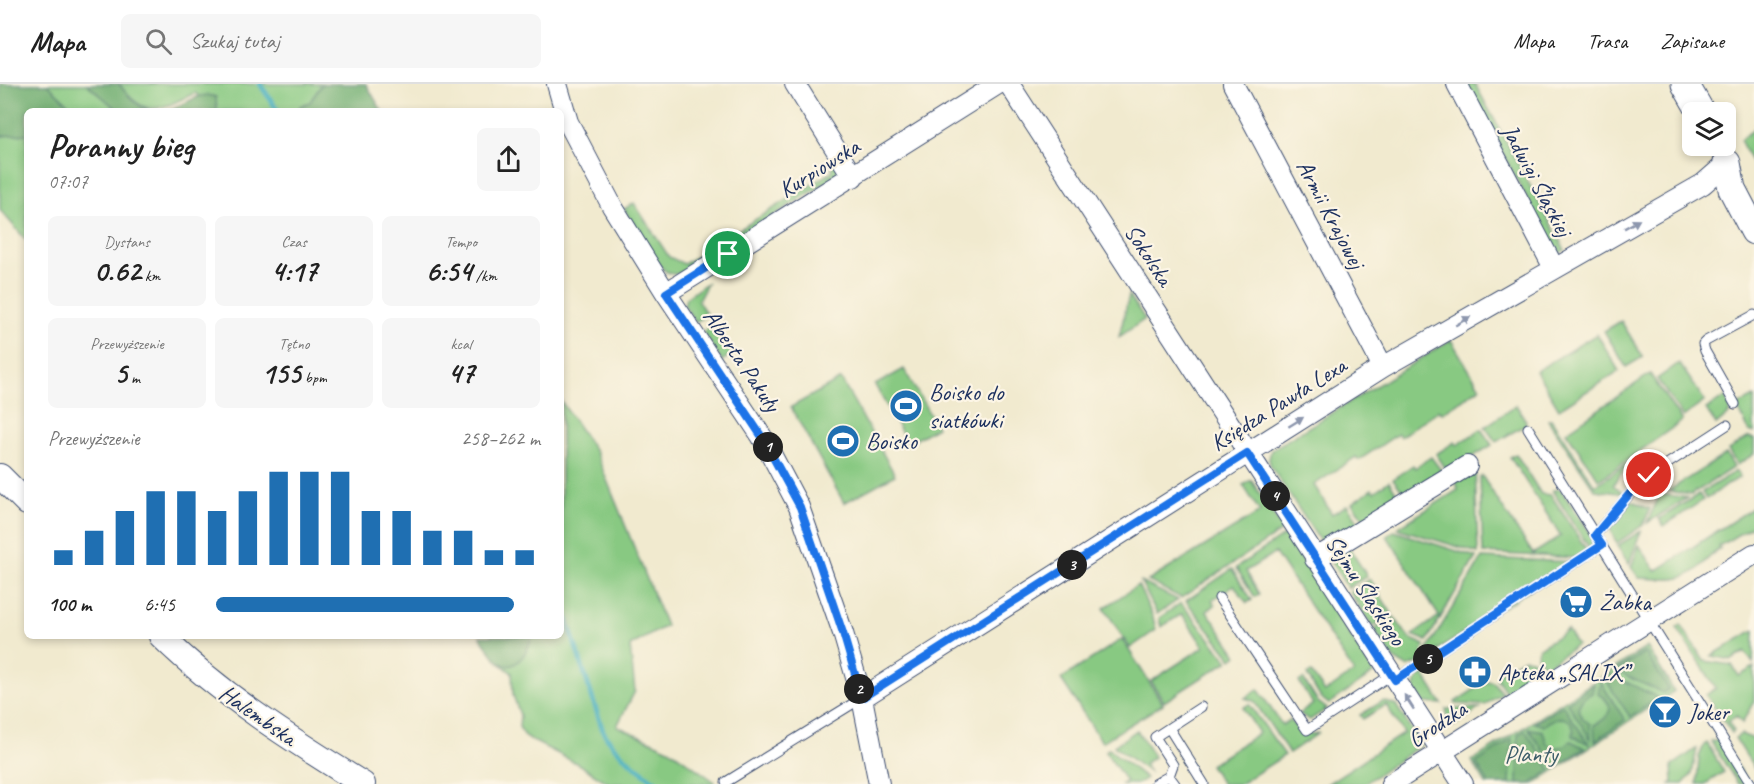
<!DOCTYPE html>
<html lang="pl">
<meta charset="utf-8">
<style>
body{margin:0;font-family:Caveat,sans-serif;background:#f6f6f6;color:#222;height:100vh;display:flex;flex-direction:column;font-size:22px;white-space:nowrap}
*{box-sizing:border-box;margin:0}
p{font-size:20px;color:#767676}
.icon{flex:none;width:33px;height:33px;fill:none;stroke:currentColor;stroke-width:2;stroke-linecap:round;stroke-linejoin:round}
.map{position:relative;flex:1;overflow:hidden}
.drawer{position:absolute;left:24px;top:24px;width:540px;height:531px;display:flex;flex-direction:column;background:#fff;border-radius:9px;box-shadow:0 3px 9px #0003}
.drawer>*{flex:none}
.fabs{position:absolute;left:1682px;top:18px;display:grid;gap:12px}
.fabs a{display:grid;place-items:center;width:54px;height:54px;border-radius:9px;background:#fff;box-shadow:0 3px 9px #0003;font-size:30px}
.pin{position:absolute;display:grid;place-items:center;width:51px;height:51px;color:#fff;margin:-26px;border:3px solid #fff;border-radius:50%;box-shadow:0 2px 6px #0007}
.km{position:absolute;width:30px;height:30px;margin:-15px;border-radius:50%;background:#222;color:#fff;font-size:16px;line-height:30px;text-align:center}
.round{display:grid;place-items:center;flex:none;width:63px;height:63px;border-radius:9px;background:#f6f6f6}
.headline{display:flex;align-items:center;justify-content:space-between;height:102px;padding:0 24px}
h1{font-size:33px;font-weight:700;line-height:45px}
.metrics{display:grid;grid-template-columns:repeat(3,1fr);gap:9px;height:102px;padding:6px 24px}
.metrics div{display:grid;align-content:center;border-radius:9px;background:#f6f6f6;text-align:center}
.metrics b{font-size:30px;font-weight:700}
.metrics small{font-size:16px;font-weight:400}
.metrics p{font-size:16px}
.chart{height:168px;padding:12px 24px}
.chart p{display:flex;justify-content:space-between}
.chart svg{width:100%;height:108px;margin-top:6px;stroke:#1f6fb2;stroke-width:6}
ul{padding:0 24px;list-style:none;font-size:20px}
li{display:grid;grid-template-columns:96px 72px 1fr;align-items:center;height:45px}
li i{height:15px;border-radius:8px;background:#1f6fb2}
header{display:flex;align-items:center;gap:36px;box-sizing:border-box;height:84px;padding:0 30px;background:#fff;border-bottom:2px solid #e0e0e0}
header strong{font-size:28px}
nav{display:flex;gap:33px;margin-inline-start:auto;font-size:21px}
.search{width:420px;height:54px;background:#f6f6f6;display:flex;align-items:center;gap:15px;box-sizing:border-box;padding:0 21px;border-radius:9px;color:#767676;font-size:22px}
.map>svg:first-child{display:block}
</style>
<header>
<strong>Mapa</strong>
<div class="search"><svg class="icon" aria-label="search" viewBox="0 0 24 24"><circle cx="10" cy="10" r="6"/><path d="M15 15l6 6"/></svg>Szukaj tutaj</div>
<nav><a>Mapa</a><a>Trasa</a><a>Zapisane</a></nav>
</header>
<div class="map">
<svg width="1754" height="700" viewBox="0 0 1754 700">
<rect width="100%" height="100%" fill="#fcf5e5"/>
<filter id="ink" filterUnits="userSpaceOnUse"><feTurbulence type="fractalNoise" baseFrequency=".0167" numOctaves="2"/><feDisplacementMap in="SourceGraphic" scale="12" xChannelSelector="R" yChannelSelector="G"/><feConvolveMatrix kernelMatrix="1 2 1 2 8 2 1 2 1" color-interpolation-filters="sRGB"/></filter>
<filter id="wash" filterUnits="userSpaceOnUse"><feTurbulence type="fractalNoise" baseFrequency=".008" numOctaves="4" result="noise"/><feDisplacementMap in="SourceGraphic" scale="24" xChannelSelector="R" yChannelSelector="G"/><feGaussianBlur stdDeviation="1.35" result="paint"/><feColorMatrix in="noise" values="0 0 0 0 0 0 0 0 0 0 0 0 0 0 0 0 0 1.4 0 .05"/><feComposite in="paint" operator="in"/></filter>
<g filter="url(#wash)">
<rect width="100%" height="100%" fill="#f1eacf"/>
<path fill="#88c982" stroke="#527c70" stroke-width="1.5" d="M47,0H87L119,27H76Z
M119,0H322L310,18L300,22V27H217L195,9C160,25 146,37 119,0Z
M1465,0H1475L1565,166L1557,170Z
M1754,45V83L1740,56Z
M27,50V157L0,126V52Z
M833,72L839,85L837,92L681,189C676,190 672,191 667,188C655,182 633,138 624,125L634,119L669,173L684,180L832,88Z
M708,198L698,217L707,231L695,238L684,221L686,214Z
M1129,211L1145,235L1119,253Z
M1621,237L1643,273L1626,283L1604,247Z
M714,240L733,269L722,277L704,250L705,247Z
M1597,250L1619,287L1559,325L1536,287Z
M1451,256L1480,304L1442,329L1439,326L1400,353L1398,350L1359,376L1356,373L1314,401L1332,430L1347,421L1361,441L1322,460L1271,383L1269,375L1271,366Z
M1679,279L1705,317L1683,333L1657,295Z
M904,285L937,343L908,360L875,301Z
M1650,290L1682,337L1599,396L1566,348Z
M841,295L895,391L844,419L791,323Z
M1725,313L1730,323L1729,330L1716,341L1706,325Z
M1754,313V349L1749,347L1737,322Z
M561,317L596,369L666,542L630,562L635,607L617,642L669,665L715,698L713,700H610L578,680L535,658L525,652L519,643L520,631L513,611L512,589L498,578L505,581C522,575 528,570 532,552H561Z
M1516,321L1526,337L1525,341L1496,358L1485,343Z
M1551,335L1595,402L1630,377L1631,379L1626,383L1613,401L1625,410L1595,406L1548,336Z
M1481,345L1492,361L1448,388L1436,370L1455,358L1457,361Z
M1749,353L1754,355V370L1737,381L1728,366Z
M1516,370L1541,410L1551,411L1588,468L1578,474L1483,469L1480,393L1482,392L1533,470L1561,452L1510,373Z
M1726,370L1734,383L1691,411L1668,407Z
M1431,373L1444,390L1407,413L1393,395L1413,381L1415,384Z
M1475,380L1478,469L1397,444L1458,406L1455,392Z
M1736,387L1740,393L1706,415L1702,408Z
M1251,396L1283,446L1181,514L1148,497L1260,428L1243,401Z
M1389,397L1401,416L1366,438L1352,419L1372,405L1374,408Z
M1560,405L1598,460L1590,465L1552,406Z
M1660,410L1687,414L1647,439Z
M1699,410L1703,416L1664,442L1659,435Z
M1628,415L1650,425L1643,441L1617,459C1602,437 1615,432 1628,415Z
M1754,423V441L1719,462L1720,465C1712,470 1708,474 1702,481C1685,500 1662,495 1639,494L1631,483L1639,461L1656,487Z
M1394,447L1476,473L1427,557L1413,551L1439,532L1387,452Z
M1641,447L1629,480L1617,462Z
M1286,450L1374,589L1329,620L1320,613L1307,591L1311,588L1325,608L1354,588L1275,469L1246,487L1259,510L1255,513L1236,484Z
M1346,459L1367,492L1348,504L1329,475Z
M1482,474L1572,478L1424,575L1430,561Z
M1232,485L1252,516L1247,519L1234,501L1212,516L1215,521L1207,527L1237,571L1232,575L1186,517Z
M1370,495L1392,530L1372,543L1350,508Z
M1141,498L1178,516L1157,530Z
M1138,501L1153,533L1156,546L1130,564L1104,524Z
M1181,519L1228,577L1164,618L1151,597L1204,563L1182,530L1161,543L1159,534Z
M1394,533L1409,554L1425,561L1418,579L1407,583L1394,575L1374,546Z
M1681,541L1704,577L1732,581L1739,592L1754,583V617L1742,639L1737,632L1728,637L1734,647L1732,649L1706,611L1716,604L1677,544Z
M1567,546L1577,561L1544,583L1537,572L1539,564Z
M1754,546L1753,579L1745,568L1732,576L1711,572Z
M1122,555L1163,620L1102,658L1061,595Z
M1647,563L1674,607L1534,700H1486L1472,677Z
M1524,574L1532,575L1539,586L1506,608L1497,595L1499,589Z
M1423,590L1442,620L1424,619L1415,606L1416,597Z
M1303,595L1317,617L1327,625L1310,636L1299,630L1313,620L1299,598Z
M1487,597L1493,598L1502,609L1485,621L1456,620L1455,618Z
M1258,605L1282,641L1290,636C1298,647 1306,652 1319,649L1289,669L1254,617L1245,614Z
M1383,617L1396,621L1421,661L1364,700H1327L1404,649L1386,621L1363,635L1360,631Z
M1249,620L1285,671L1240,700H1222L1210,681L1259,649L1243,624Z
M1480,624L1453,642L1449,640L1446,625Z
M1137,646L1154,673L1144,680L1150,689L1114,662Z
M1741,650L1754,655V684L1735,654Z
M1717,656L1720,657L1749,700H1738L1711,658Z
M1707,659L1724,688L1705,700H1697L1699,673L1704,661Z
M1697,664L1692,690L1683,700H1670L1673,698L1672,682Z
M1109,665L1146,694L1137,700H1122L1126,697L1105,667Z"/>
<path fill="#6ead70" stroke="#446e67" stroke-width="1.5" d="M0,0H47L76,27H27V50L0,52Z
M87,0H119C165,62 185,0 216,13L217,27H119Z
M322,0H366L382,27H300V22L310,18Z
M480,552H532C529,564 517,590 501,579C492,573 486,560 480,552Z
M1645,568L1669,605L1663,609L1615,587Z
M1609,590H1610L1659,614L1630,633L1604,594Z
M1600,597L1625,636L1595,657L1594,641C1611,633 1617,621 1598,610Z
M1594,600L1592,609L1583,614L1578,624L1583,635L1590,640L1591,656L1567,619Z
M1563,621L1589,660L1573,652C1577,632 1556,629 1544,642L1534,639Z
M1528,644L1543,647L1546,658C1554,667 1562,664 1571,657L1585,664L1555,684Z
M1525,646L1551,686L1530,700H1518V651Z
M1512,655L1510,700H1489L1476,679Z"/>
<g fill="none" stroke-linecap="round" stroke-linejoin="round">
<path stroke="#40adbe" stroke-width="5" d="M260,0L278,27
M561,517L603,647C617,671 637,683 658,700"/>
</g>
</g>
<g filter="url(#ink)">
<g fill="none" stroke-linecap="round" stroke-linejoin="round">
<g stroke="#3b4b6f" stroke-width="11">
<path id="service" d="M1735,320L1705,267L1703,260L1706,257L1754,231
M1528,344L1751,700
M1595,451L1641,397L1727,341
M1219,514L1307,646L1391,591
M1395,596L1602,461
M1169,644L1204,700
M1169,692L1173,681L1155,653L1201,623
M726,698L862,614
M1155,700L1169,692L1175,700"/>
</g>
<g stroke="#3b4b6f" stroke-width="22">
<path id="minor" d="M557,0L568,38L612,122L666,209L762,353L799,423L843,549L862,614L879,700
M795,0L853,93
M1009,0L1463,700
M1233,0L1383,283
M1457,0L1554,184
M666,209L998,0
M1315,475L1467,382
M862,614L1383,283L1703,100L1727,79
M1391,700L1754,470"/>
</g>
<g stroke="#3b4b6f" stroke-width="26">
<path id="tertiary" d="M0,392L27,419
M161,552C221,611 292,656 363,700"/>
</g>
<g stroke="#3b4b6f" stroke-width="29">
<path id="secondary" d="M1685,0L1701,28
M1727,79L1732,105L1754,147"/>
</g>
<use href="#service" stroke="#fff" stroke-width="9"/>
<use href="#minor" stroke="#fff" stroke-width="20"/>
<use href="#tertiary" stroke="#fff" stroke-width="24"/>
<use href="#secondary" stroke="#fff" stroke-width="27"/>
</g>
<defs><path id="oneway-solid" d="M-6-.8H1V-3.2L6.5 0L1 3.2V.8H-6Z" transform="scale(1.5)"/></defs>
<g fill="#8d97ae">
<use href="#oneway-solid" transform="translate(1632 140) rotate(-29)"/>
<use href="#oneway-solid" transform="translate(1463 237) rotate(-30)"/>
<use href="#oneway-solid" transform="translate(1296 338) rotate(-32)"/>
<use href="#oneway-solid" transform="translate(1409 618) rotate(-123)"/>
</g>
</g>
<g fill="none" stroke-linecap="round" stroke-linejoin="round" filter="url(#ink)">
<g stroke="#fff" stroke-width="12">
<path id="route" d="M728,170L666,209L762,353L800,423L843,549L862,614L1247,369L1395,596L1602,461L1595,451L1641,396L1649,391"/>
</g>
<use href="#route" stroke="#1a73e8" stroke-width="8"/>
</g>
<defs>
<g id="stadium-disc" transform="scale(1.725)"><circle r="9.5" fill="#1f6fb2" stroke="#fcf5e5"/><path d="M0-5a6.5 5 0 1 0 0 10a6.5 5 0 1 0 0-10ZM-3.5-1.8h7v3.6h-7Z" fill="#fff"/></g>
<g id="supermarket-disc" transform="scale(1.725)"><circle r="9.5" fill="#1f6fb2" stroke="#fcf5e5"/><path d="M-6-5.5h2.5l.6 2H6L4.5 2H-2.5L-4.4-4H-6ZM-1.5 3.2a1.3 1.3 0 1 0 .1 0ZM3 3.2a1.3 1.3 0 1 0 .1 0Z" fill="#fff"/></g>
<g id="pharmacy-disc" transform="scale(1.725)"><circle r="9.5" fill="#1f6fb2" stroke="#fcf5e5"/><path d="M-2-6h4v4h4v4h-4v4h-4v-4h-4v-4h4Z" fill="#fff"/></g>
<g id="bar-disc" transform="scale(1.725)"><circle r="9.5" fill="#1f6fb2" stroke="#fcf5e5"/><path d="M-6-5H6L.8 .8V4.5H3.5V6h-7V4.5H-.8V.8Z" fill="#fff"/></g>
</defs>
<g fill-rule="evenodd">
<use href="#stadium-disc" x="906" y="322"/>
<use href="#stadium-disc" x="843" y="357"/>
<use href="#supermarket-disc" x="1576" y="518"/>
<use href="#pharmacy-disc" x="1475" y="588"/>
<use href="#bar-disc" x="1665" y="628"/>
</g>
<g text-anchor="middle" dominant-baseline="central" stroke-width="4.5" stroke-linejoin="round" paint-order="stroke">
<g font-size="24" fill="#1b2f5e" stroke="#fcf5e5">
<text transform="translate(819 84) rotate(-32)">Kurpiowska</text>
<text transform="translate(1537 96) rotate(62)">Jadwigi Śląskiej</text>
<text transform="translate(1331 130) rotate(62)">Armii Krajowej</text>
<text transform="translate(1149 171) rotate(57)">Sokolska</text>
<text transform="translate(742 276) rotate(56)">Alberta Pakuły</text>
<text transform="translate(1278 320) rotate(-32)">Księdza Pawła Lexa</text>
<text transform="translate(1366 506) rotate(57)">Sejmu Śląskiego</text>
<text transform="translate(258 631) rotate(35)">Halembska</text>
<text transform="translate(1437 640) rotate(-33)">Grodzka</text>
</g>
<g font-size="24" fill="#1b2f5e" stroke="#fcf5e5" text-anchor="start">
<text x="929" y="308">Boisko do<tspan x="929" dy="28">siatkówki</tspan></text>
<text x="866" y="357">Boisko</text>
<text x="1599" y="518">Żabka</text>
<text x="1498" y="588">Apteka „SALIX”</text>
<text x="1688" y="628">Joker</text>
</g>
<g font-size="24" fill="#3c5d69" stroke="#fcf5e5">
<text x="1531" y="670">Planty</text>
</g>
</g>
</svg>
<div class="fabs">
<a><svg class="icon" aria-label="layers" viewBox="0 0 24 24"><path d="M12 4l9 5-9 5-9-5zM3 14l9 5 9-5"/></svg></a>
</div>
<div class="pin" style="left:728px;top:170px;background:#1e9e55"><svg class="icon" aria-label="arrive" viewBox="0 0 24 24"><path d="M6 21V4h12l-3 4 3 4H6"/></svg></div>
<div class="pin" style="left:1649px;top:391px;background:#d93025"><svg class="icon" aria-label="check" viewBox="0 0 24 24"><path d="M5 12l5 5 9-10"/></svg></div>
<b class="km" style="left:768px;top:363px">1</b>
<b class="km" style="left:859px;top:605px">2</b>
<b class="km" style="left:1072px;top:481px">3</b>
<b class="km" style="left:1275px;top:412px">4</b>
<b class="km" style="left:1428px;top:575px">5</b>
<section class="drawer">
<div class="headline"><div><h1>Poranny bieg</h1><p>07:07</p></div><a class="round"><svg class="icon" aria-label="share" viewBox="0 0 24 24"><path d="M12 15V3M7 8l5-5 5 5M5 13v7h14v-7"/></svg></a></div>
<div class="metrics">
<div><p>Dystans</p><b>0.62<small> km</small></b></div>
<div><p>Czas</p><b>4:17</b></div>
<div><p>Tempo</p><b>6:54<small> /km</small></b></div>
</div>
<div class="metrics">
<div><p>Przewyższenie</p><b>5<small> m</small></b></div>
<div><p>Tętno</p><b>155<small> bpm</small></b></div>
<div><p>kcal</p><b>47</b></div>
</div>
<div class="chart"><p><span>Przewyższenie</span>258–262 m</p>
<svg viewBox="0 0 160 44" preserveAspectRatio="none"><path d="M5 44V38M15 44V30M25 44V22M35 44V14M45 44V14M55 44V22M65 44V14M75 44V6M85 44V6M95 44V6M105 44V22M115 44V22M125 44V30M135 44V30M145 44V38M155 44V38"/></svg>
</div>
<ul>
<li><b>100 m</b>6:45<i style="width:92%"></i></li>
</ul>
</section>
</div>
